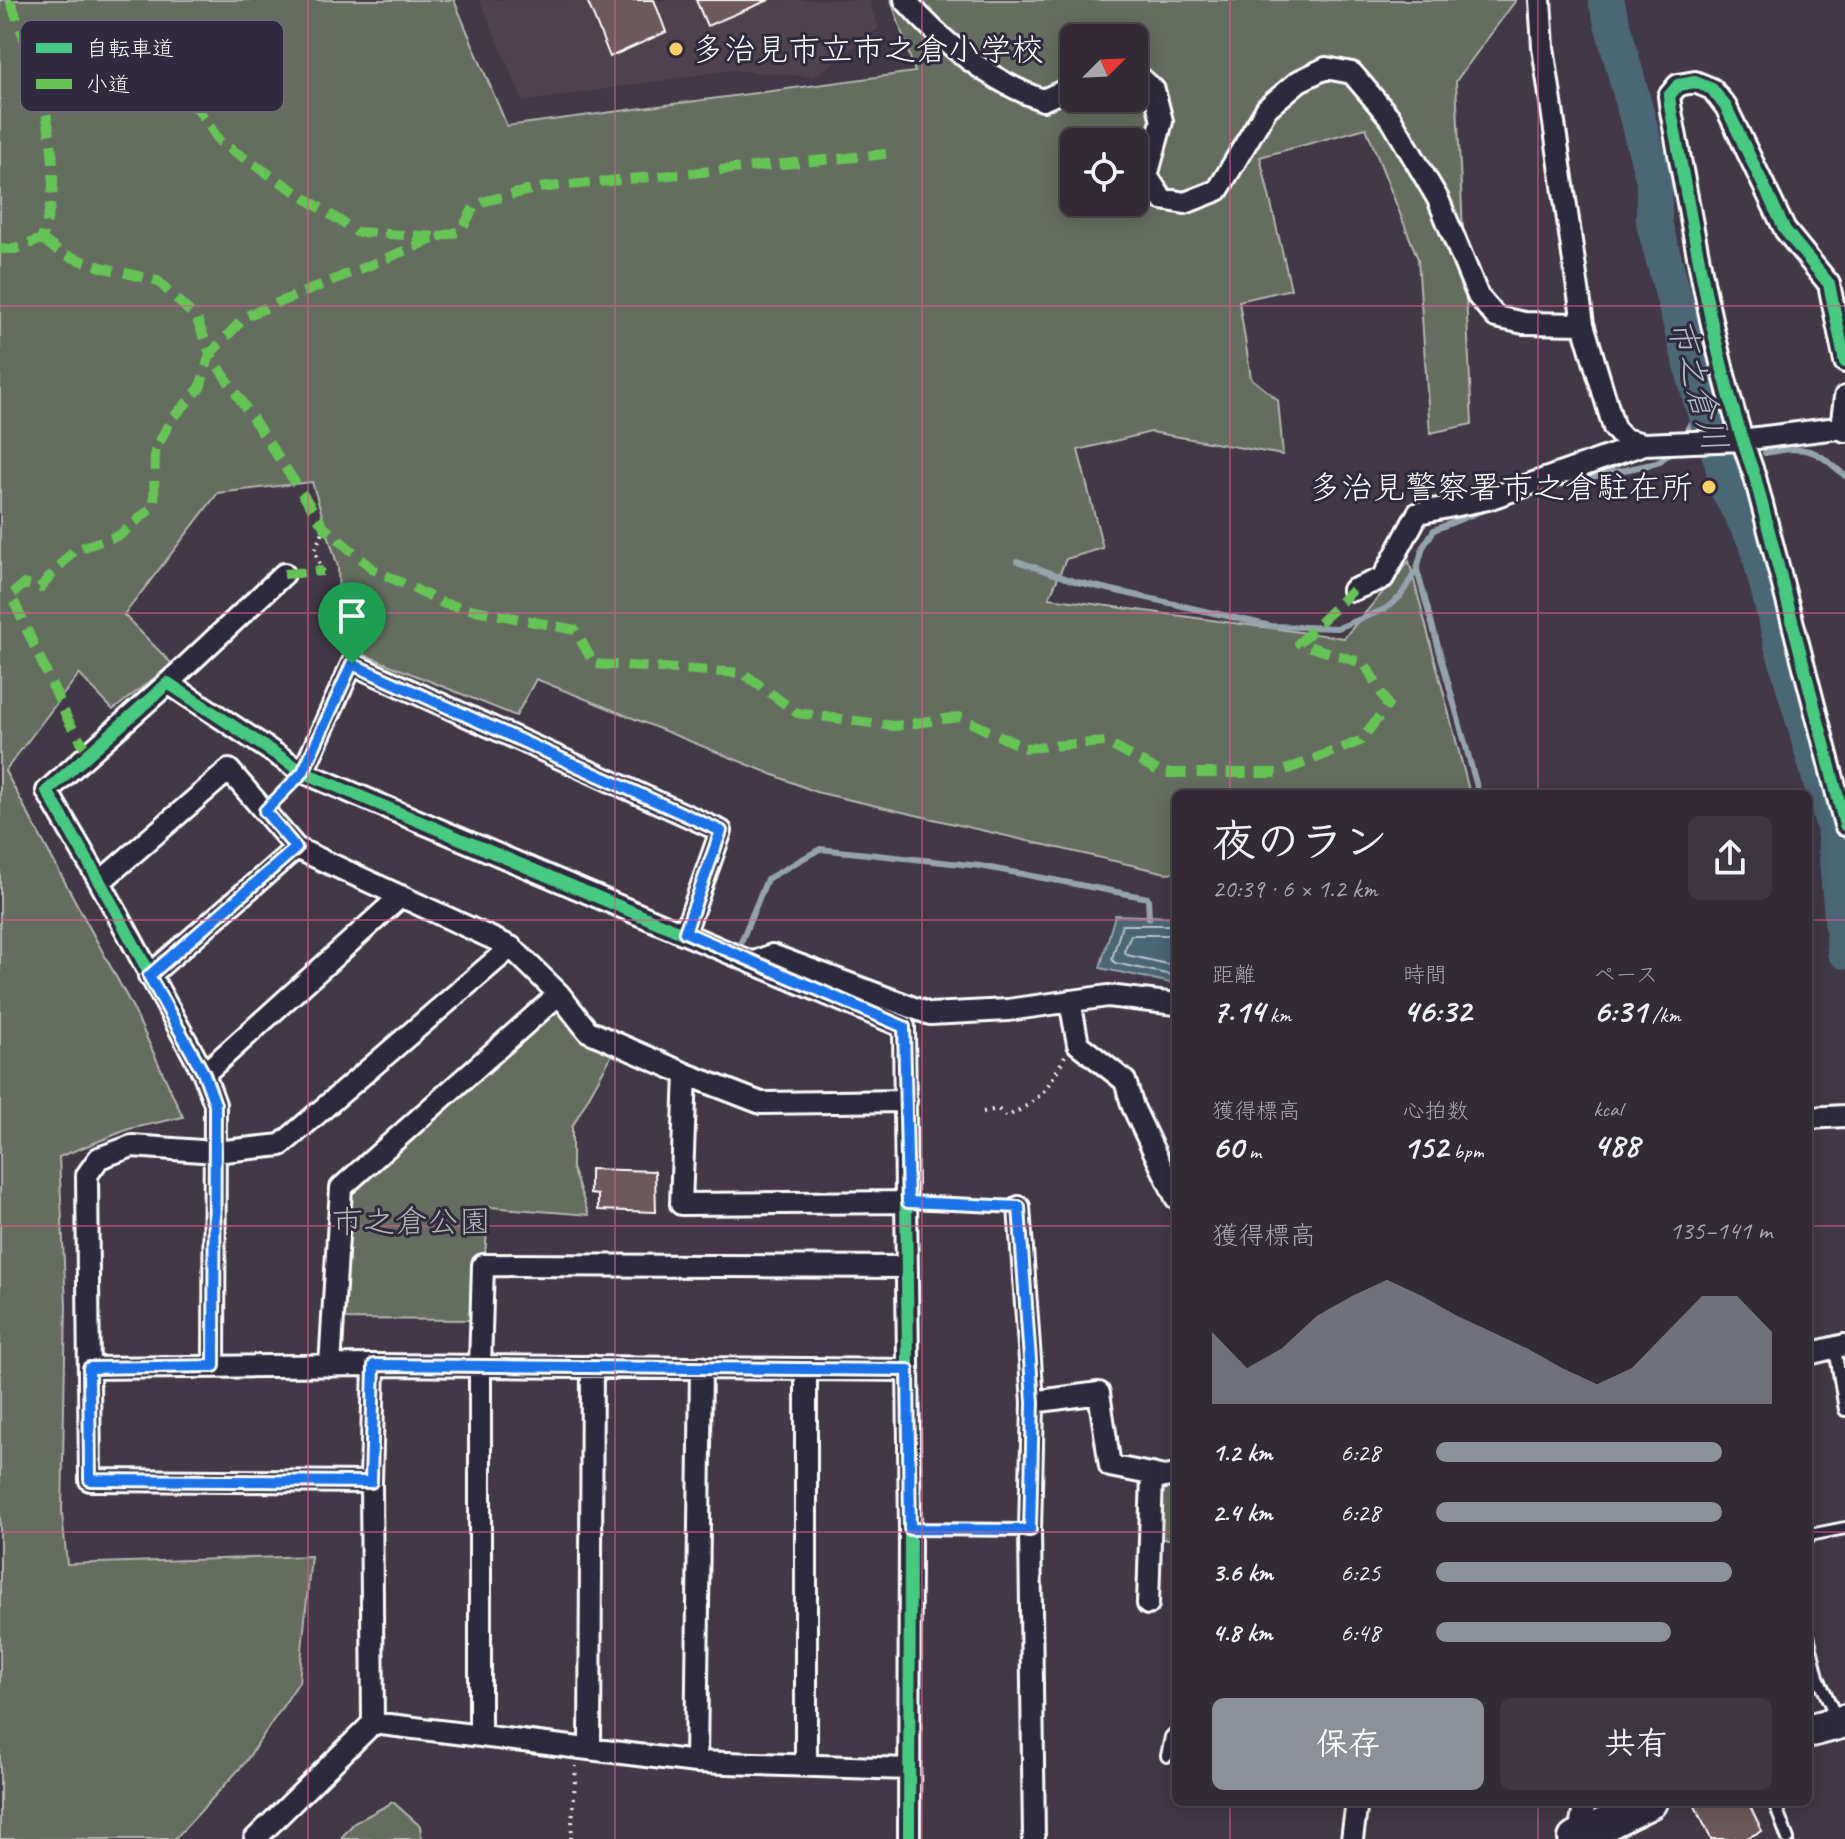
<!DOCTYPE html>
<html lang="ja">
<meta charset="utf-8">
<style>
body{margin:0;font-family:Caveat,"Klee One",sans-serif;background:#3d3640;color:#f1f3f6;height:100vh;display:flex;flex-direction:column;font-size:30px;white-space:nowrap}
*{box-sizing:border-box;margin:0}
p{font-size:26px;color:#a8a7ac}
.icon{flex:none;width:44px;height:44px;fill:none;stroke:currentColor;stroke-width:2;stroke-linecap:round;stroke-linejoin:round}
.map{position:relative;flex:1;overflow:hidden}
.details{position:absolute;left:1172px;top:790px;width:640px;height:1016px;display:flex;flex-direction:column;background:#322a34;border-radius:12px;box-shadow:0 4px 20px #0003,0 0 0 2px #4d464f}
.details>*{flex:none}
.needle{width:52px;rotate:66deg}
.tools{position:absolute;left:1060px;top:24px;display:grid;gap:16px}
.tools a{display:grid;place-items:center;width:88px;height:88px;border-radius:12px;background:#322a34;box-shadow:0 4px 20px #0003,0 0 0 2px #4d464f;font-size:40px}
.pin{position:absolute;display:grid;place-items:center;width:68px;height:68px;color:#fff;margin:-82px -34px;border-radius:50% 50% 50% 0;rotate:-45deg;box-shadow:0 0 8px #0007}
.pin .icon{rotate:45deg}
.round{display:grid;place-items:center;flex:none;width:84px;height:84px;border-radius:12px;background:#3d3640}
.headline{display:flex;align-items:center;justify-content:space-between;height:136px;padding:0 40px}
h1{font-size:44px;font-weight:700;line-height:60px}
.figures{display:grid;grid-template-columns:repeat(3,1fr);gap:12px;height:136px;padding:8px 40px}
.figures div{display:grid;align-content:center}
.figures b{font-size:34px;font-weight:700}
.figures small{font-size:22px;font-weight:400}
.figures p{font-size:22px}
.chart{height:224px;padding:16px 40px}
.chart p{display:flex;justify-content:space-between}
.chart svg{width:100%;height:144px;margin-top:8px;fill:#8c9099;opacity:.7}
.primary-button{display:flex;gap:16px;margin-top:auto;padding:16px 40px}
.primary-button a{flex:1;height:92px;border-radius:12px;background:#8c9099;color:#fff;font-size:32px;font-weight:700;line-height:92px;text-align:center}
.primary-button a+a{background:#3d3640;color:#f1f3f6}
ul{padding:0 40px;list-style:none;font-size:26px}
li{display:grid;grid-template-columns:128px 96px 1fr;align-items:center;height:60px}
li i{height:20px;border-radius:10px;background:#8c9099}
.map>svg:first-child{display:block}
</style>
<div class="map">
<svg width="1845" height="1839" viewBox="0 0 1845 1839">
<rect width="100%" height="100%" fill="#423846"/>
<filter id="ink" filterUnits="userSpaceOnUse"><feTurbulence type="fractalNoise" baseFrequency=".0125" numOctaves="2"/><feDisplacementMap in="SourceGraphic" scale="16" xChannelSelector="R" yChannelSelector="G"/><feConvolveMatrix kernelMatrix="1 2 1 2 8 2 1 2 1" color-interpolation-filters="sRGB"/></filter>
<g filter="url(#ink)">
<path fill="#4f424d" d="M480,0H869L879,28L814,77L730,70L523,102Z"/>
<path fill="#656d60" stroke="#b2b6b0" stroke-width="2" fill-rule="evenodd" d="M0,0H454L507,126L915,72L891,0H1516L1456,81L1472,424L1430,433L1418,259L1366,128L1260,157L1291,289L1239,301L1251,378L1278,400L1283,455L1151,432L1078,450L1103,548L1066,559L1049,598L1344,638L1409,561L1470,794H1176V872L1166,873L816,792L536,679L516,716L340,645L338,567L312,482L218,493L124,615L172,664L113,710L79,674L5,771L133,1008L183,1117L129,1129L59,1157L66,1305L62,1513L67,1564L311,1556L299,1682L244,1764L175,1839H0ZM1074,38H1134V98H1074ZM1074,142H1134V202H1074Z
M559,994L618,1044L572,1127V1168L589,1215L489,1207L485,1255L473,1258L470,1320L332,1319L341,1188Z
M1176,1478V1539H1158L1157,1484Z
M393,1802L420,1826L422,1839H340L354,1823Z"/>
<path fill="#4c6675" stroke="#94a3ac" stroke-width="2" d="M1115,915L1176,917V984L1100,968Z"/>
<g fill="none" stroke-linecap="round" stroke-linejoin="round">
<path stroke="#b7c2c8" stroke-width="2" d="M1176,925H1122L1112,959L1115,963L1176,976
M1176,935H1131L1124,951L1127,955L1176,966"/>
<path stroke="#94a3ac" stroke-width="6" d="M1682,439L1702,403
M1765,453C1806,445 1815,448 1845,476
M1722,461L1729,460
M1532,494L1573,481L1657,463L1676,449
M1017,561L1077,582L1271,626L1338,628L1385,609L1400,597L1417,569L1423,547L1434,530L1491,507
M1417,570L1479,794
M739,947L767,879L820,849L980,866L1148,898L1149,918"/>
<path stroke="#4c6675" stroke-width="36" d="M1606,0L1654,181V223L1702,403L1722,461L1728,489L1757,543L1782,644L1834,827L1845,951"/>
</g>
<path fill="#6d585c" stroke="#fff" stroke-width="2" d="M587,0H654L666,32L610,57Z
M696,0H769L707,26Z
M590,1169L655,1171L656,1212L598,1210V1195L590,1194Z
M1693,1802H1748L1762,1831L1745,1839H1711Z"/>
<g fill="none" stroke-linecap="round" stroke-linejoin="round">
<g stroke="#fff" stroke-width="16">
<path id="service" d="M1835,1348L1845,1410
M1808,1539L1810,1535L1845,1528
M1808,1636L1818,1677L1836,1717
M1167,1756L1171,1737L1176,1732
M1774,1802L1788,1839"/>
</g>
<g stroke="#fff" stroke-width="26">
<path id="minor" d="M905,0C943,43 989,81 1043,100L1074,86
M1540,0L1543,47L1583,324L1614,428L1624,439L1644,444L1741,440L1845,427
M1134,72L1154,90L1162,121L1147,176L1162,199L1185,203L1218,190L1267,108L1299,81L1326,68L1352,73L1391,119L1438,199L1478,296L1496,317L1524,323L1583,324
M1845,362L1829,284L1785,230L1726,107L1712,89L1695,82L1678,85L1669,96L1671,111C1694,230 1713,362 1755,477L1845,825
M1845,397L1841,428L1845,431
M1353,590L1383,578L1418,513L1488,499L1644,444
M168,683L284,574
M303,772L352,664L721,831L685,932
M100,882L229,770L296,848L511,947L559,994L588,1031L686,1074L761,1103L906,1101
M754,962L772,955L930,1014L1008,1010L1108,996L1176,1004
M149,976L296,848
M1070,1001L1078,1044L1125,1081L1133,1107L1176,1198
M204,1074L401,896
M686,1074L681,1204L908,1202
M1808,1118L1845,1116
M1019,1207L1033,1402
M1808,1354L1845,1345
M374,1365L371,1482L373,1723L696,1762L909,1769
M214,1366L215,1104L204,1074L100,882L47,791L168,683L303,772L904,1027L910,1529L909,1839
M330,1366L341,1188L559,994
M89,1368L374,1365L908,1370
M371,1482L90,1480L87,1175L99,1158L132,1146L215,1152L281,1145L511,947
M1148,1604L1152,1474
M480,1734V1366L483,1265L907,1267
M590,1749L592,1366
M696,1762L701,1367
M806,1764V1369
M255,1839L373,1723
M1034,1839L1030,1530L1033,1402L1099,1393L1110,1466L1165,1477L1176,1475
M1352,1839L1357,1802
M1578,1839L1585,1802"/>
</g>
<g stroke="#fff" stroke-width="38">
<path id="trunk" d="M1808,1731L1845,1721
M1575,1839L1650,1802"/>
</g>
<path stroke="#fff" stroke-width="4" stroke-dasharray="2 6" stroke-linecap="butt" d="M323,571L314,550L325,528
M277,799L290,785
M983,1112L998,1109L1006,1117C1041,1100 1047,1090 1065,1056
M926,1203L1001,1206
M929,1529L1012,1530
M571,1839L576,1766"/>
<use href="#service" stroke="#2f2a3d" stroke-width="10"/>
<use href="#minor" stroke="#2f2a3d" stroke-width="20"/>
<use href="#trunk" stroke="#2f2a3d" stroke-width="32"/>
<path stroke="#66c356" stroke-width="10" stroke-dasharray="20 10" stroke-linecap="butt" d="M41,100L128,95L197,107L220,142L357,232L438,237L246,316L210,354L325,528L373,569L445,604L575,630L594,664L743,673L797,713L894,726L959,717L1025,748L1105,742L1162,773H1278L1360,741L1388,705L1365,664L1299,643L1353,590
M438,237L461,231L474,207L486,201L538,188L886,154
M42,239L62,254L101,267L158,281L197,319L210,354L200,388L170,421L155,451L154,506L120,535L74,550L40,588L24,584L11,595L69,722L89,754
M0,249H15L42,239C47,221 52,203 53,185C56,125 31,55 10,0
M284,574L323,571"/>
<g stroke="#2f2a3d" stroke-width="17">
<path id="cycleway" d="M1845,362L1829,284L1785,230L1726,107L1712,89L1695,82L1678,85L1669,96L1671,111C1694,230 1713,362 1755,477L1845,825
M214,1366L215,1104L204,1074L100,882L47,791L168,683L303,772L904,1027L910,1529L909,1839"/>
</g>
<use href="#cycleway" stroke="#46c982" stroke-width="12"/>
</g>
</g>
<g fill="none" stroke-linecap="round" stroke-linejoin="round" filter="url(#ink)">
<g stroke="#fff" stroke-width="16">
<path id="route" d="M352,664L721,831L685,932L904,1027L908,1202L1019,1207L1033,1402L1030,1530L910,1529L908,1370L374,1365L371,1482L90,1480L89,1368L214,1366L215,1104L204,1074L149,976L296,848L265,811L303,772Z"/>
</g>
<use href="#route" stroke="#1a73e8" stroke-width="10"/>
</g>
<path fill="none" stroke="#d45d8c" stroke-width="2" stroke-opacity="0.55" d="M308,0V1839M615,0V1839M922,0V1839M1230,0V794M1538,0V794M0,306H1845M0,613H1845M0,920H1176M1808,920H1845M0,1226H1176M1808,1226H1845M0,1532H1176M1808,1532H1845M1230,1802V1839M1538,1802V1839"/>
<g fill="#ffd166" stroke="#2f2a3d" stroke-width="3">
<circle cx="676" cy="49" r="8"/>
<circle cx="1709" cy="487" r="8"/>
</g>
<g text-anchor="middle" dominant-baseline="central" stroke-width="6" stroke-linejoin="round" paint-order="stroke">
<g font-size="32" fill="#fff" stroke="#2f2a3d" text-anchor="start">
<text x="692" y="49">多治見市立市之倉小学校</text>
<text x="1693" y="487" text-anchor="end">多治見警察署市之倉駐在所</text>
</g>
<g font-size="32" fill="#b2b6b0" stroke="#2f2a3d">
<text x="411" y="1221">市之倉公園</text>
</g>
<g font-size="34" font-style="italic" fill="#aebac1" stroke="#2f2a3d">
<text transform="translate(1698 385) rotate(74)">市之倉川</text>
</g>
</g>
<rect x="20" y="20" width="264" height="92" rx="12" fill="#2f2a3d" stroke="#6d6a77" stroke-width="2"/>
<rect x="36" y="43" width="36" height="10" fill="#46c982"/>
<rect x="36" y="79" width="36" height="10" fill="#66c356"/>
<g font-size="22" fill="#fff">
<text x="86" y="56">自転車道</text>
<text x="86" y="92">小道</text>
</g>
</svg>
<div class="tools">
<a><svg class="needle" viewBox="-14 -14 28 28"><path d="M0-13l5 13h-10z" fill="#e53935"/><path d="M0 13l5-13h-10z" fill="#a8a7ac"/></svg></a>
<a><svg class="icon" aria-label="locate" viewBox="0 0 24 24"><circle cx="12" cy="12" r="6"/><path d="M12 2v4M12 18v4M2 12h4M18 12h4"/></svg></a>
</div>
<div class="pin" style="left:352px;top:664px;background:#1e9e55"><svg class="icon" aria-label="arrive" viewBox="0 0 24 24"><path d="M6 21V4h12l-3 4 3 4H6"/></svg></div>
<section class="details">
<div class="headline"><div><h1>夜のラン</h1><p>20:39 · 6 × 1.2 km</p></div><a class="round"><svg class="icon" aria-label="share" viewBox="0 0 24 24"><path d="M12 15V3M7 8l5-5 5 5M5 13v7h14v-7"/></svg></a></div>
<div class="figures">
<div><p>距離</p><b>7.14<small> km</small></b></div>
<div><p>時間</p><b>46:32</b></div>
<div><p>ペース</p><b>6:31<small> /km</small></b></div>
</div>
<div class="figures">
<div><p>獲得標高</p><b>60<small> m</small></b></div>
<div><p>心拍数</p><b>152<small> bpm</small></b></div>
<div><p>kcal</p><b>488</b></div>
</div>
<div class="chart"><p><span>獲得標高</span>135–141 m</p>
<svg viewBox="0 0 160 44" preserveAspectRatio="none"><path d="M0 44V22L10 33L20 27L30 17L40 11L50 6L60 11L70 17L80 22L90 27L100 33L110 38L120 33L130 22L140 11L150 11L160 22V44z"/></svg>
</div>
<ul>
<li><b>1.2 km</b>6:28<i style="width:85%"></i></li>
<li><b>2.4 km</b>6:28<i style="width:85%"></i></li>
<li><b>3.6 km</b>6:25<i style="width:88%"></i></li>
<li><b>4.8 km</b>6:48<i style="width:70%"></i></li>
</ul>
<div class="primary-button"><a>保存</a><a>共有</a></div>
</section>
</div>
